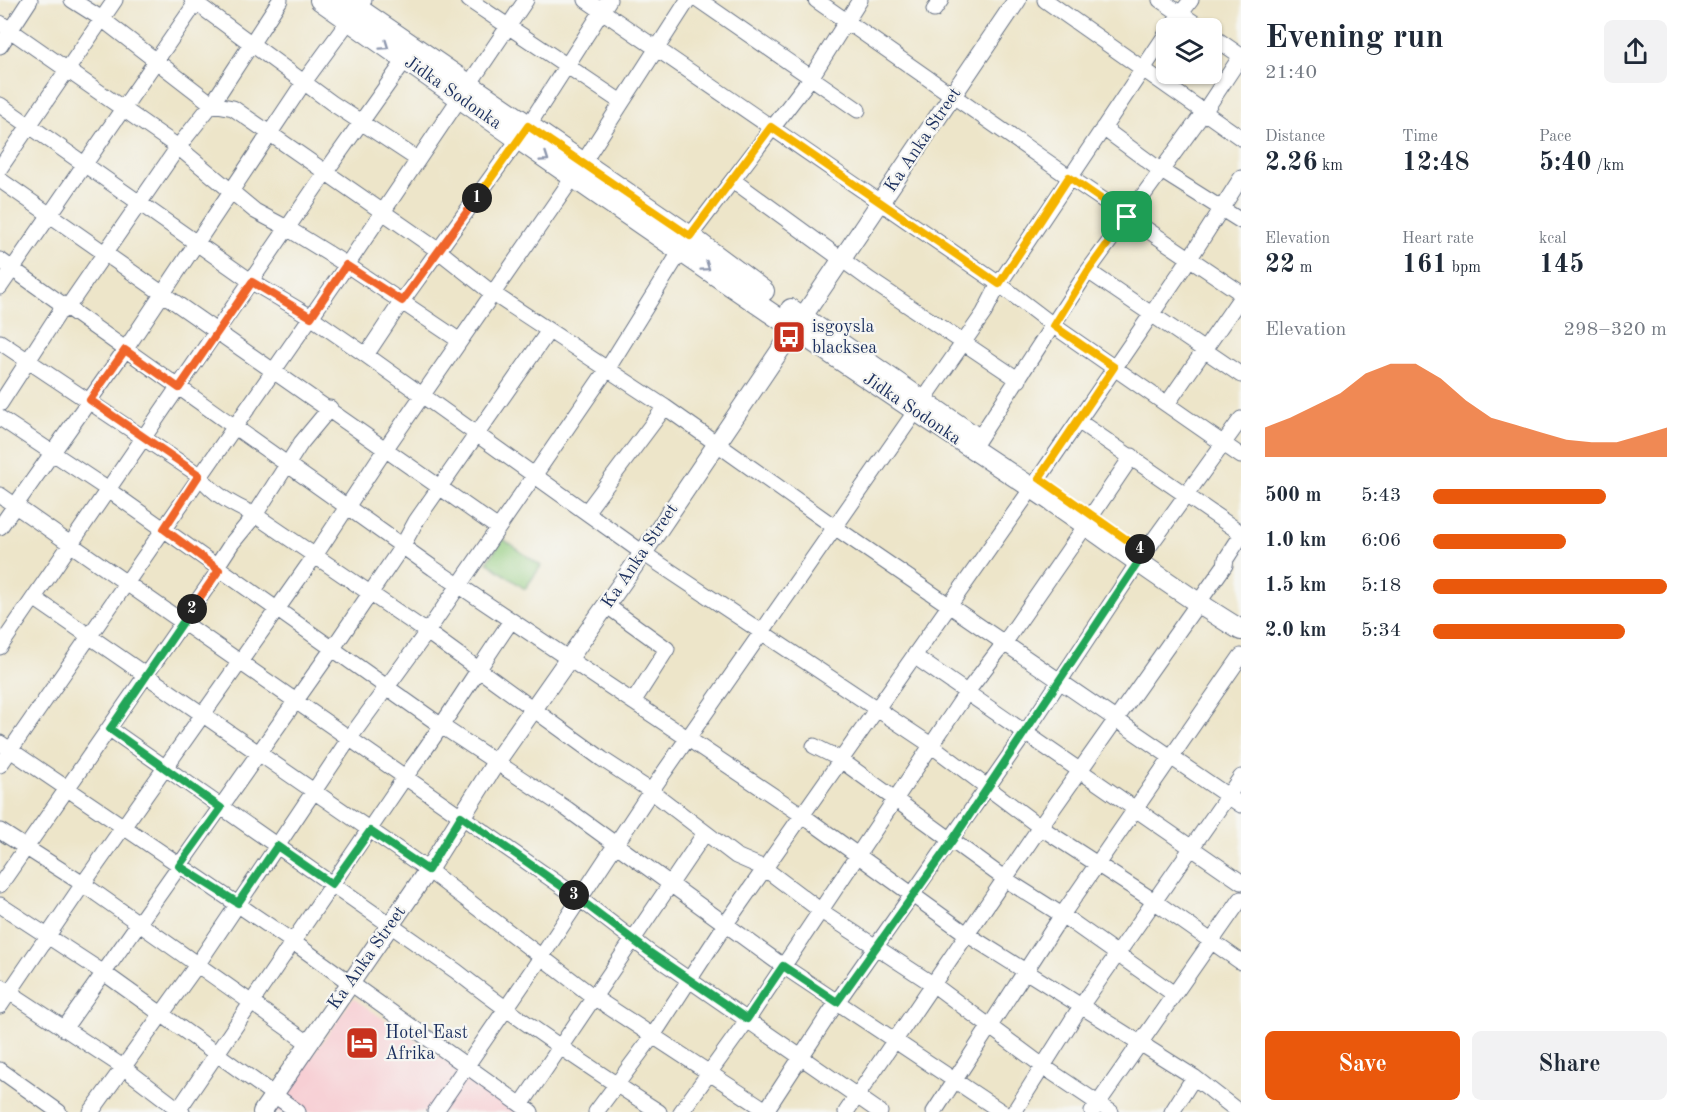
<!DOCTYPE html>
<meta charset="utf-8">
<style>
body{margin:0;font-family:"Old Standard TT",serif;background:#f2f2f3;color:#1f2937;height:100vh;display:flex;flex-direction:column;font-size:22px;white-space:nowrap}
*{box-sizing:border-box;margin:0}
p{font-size:20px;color:#747a83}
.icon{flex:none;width:33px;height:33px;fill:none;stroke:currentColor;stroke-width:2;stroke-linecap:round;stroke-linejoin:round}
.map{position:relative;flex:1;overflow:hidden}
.drawer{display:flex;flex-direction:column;background:#fff;width:450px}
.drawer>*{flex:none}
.controls{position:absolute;left:1156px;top:18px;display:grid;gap:12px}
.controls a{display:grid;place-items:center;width:66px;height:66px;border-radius:9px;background:#fff;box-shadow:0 2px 4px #0004;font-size:30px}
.pin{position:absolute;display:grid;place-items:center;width:51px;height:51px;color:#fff;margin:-26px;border-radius:12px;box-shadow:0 3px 9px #0006}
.km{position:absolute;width:30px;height:30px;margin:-15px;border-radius:50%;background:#222;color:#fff;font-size:16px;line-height:30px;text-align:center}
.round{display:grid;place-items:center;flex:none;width:63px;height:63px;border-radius:9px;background:#f2f2f3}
.summary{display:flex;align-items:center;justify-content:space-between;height:102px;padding:0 24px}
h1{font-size:33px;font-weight:800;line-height:45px}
.stats{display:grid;grid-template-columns:repeat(3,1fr);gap:9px;height:102px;padding:6px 24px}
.stats div{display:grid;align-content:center}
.stats b{font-size:26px;font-weight:800}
.stats small{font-size:16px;font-weight:400}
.stats p{font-size:16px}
.chart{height:168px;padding:12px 24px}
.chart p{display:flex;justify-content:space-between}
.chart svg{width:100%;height:108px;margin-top:6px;fill:#ea580c;opacity:.7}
.cta{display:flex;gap:12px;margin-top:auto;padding:12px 24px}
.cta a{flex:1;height:69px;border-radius:9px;background:#ea580c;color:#fff;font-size:24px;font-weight:800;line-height:69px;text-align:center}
.cta a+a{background:#f2f2f3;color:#1f2937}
ul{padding:0 24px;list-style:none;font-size:20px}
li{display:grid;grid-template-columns:96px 72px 1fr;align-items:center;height:45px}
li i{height:15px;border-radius:8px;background:#ea580c}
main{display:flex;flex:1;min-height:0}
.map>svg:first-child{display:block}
</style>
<main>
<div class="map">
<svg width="1241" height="1112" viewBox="0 0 1241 1112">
<rect width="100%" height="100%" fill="#f6f6f2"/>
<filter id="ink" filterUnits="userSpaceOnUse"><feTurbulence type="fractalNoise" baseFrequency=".0167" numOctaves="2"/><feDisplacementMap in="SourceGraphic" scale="12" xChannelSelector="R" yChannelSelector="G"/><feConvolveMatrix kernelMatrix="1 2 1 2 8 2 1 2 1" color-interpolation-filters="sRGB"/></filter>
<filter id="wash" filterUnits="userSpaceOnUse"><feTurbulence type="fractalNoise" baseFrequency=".008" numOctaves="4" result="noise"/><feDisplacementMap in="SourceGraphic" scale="24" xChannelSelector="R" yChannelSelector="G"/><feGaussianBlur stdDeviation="1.35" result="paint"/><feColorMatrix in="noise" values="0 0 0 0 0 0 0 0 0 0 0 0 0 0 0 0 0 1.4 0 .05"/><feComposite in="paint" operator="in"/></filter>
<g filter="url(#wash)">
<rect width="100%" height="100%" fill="#ede5c9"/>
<path fill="#f7cfd4" d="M353,998L521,1112H273Z"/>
<path fill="#94cd81" stroke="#587e70" stroke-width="1.5" d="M503,539L541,566L525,589L487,562Z"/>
</g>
<g filter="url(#ink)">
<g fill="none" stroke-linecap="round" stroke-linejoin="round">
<g stroke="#646f83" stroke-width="17">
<path id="minor" d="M72,0L102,19L212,104L233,108L439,251L492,293L665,407L836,528L1241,805
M192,0L332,103L417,159
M469,0L621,102
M586,0L999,284L1054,326L1241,456
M699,0L858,110
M816,0L1069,177L1241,293
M1045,0L1241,138
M1160,0L1202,28
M934,10L941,0
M0,23L178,147L255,211L287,228L347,265L460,341
M1170,28L1191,0
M0,46L30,0
M0,105L252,282L311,317L366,355L643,553L931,745L1040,827L1154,901L1241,962
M1103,128L1160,170L1241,221
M0,168L115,0
M0,180L498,528
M734,181L870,280L1019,380
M0,260L433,568L802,815L968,935L1194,1077L1239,1112
M1088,271L1241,375
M0,287L198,0
M0,342L199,475C214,495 233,505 255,515L427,632L602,759L651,791L736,856L764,868L821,911L934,985L1044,1067L1111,1112
M366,355L402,301L528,126L609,0
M0,404L59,313L67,308L178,147L212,104L280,0
M1167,404L1241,297
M0,418L107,489L443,727L567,809L783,966L1002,1112
M1078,421L1241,533
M978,440L1088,271L1204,112L1241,56L1212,36
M0,495L580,899L649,952L880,1112
M587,511L665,407
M1092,515L1132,456
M0,527L125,350L304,82L364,0
M34,598L428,870L595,998L769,1112
M606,605L667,649L633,702
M0,647L325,173L405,60
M914,656L1241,882
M110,729L456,971C521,1022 590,1068 659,1112
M0,743L293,942L531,1112
M814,746L838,758L1005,879L1062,915L1174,994
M0,765L347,265L526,0
M0,831L83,884L307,1042
M0,885L219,570V563L232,543L255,515L301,443L330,408
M0,905L104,973L298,1112
M0,986L123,1067L182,1112
M0,1006L83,884L314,557L386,448L583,163L688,0
M64,1029L333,648L403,545L416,521L548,332
M0,1070L59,1112
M521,1105L705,833
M91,1112L197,965L349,739L427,632L608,368L690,236L812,76L860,0
M177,1112L405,777C443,727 475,673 511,621
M435,1112L542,956L651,791L984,313L999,284L1167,33
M596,1112L652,1037L725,925L1039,478L1190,258L1241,178
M681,1112L748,1019L967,692L1005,642L1086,525
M765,1112L837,1002L1024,735L1145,552L1241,419
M846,1112L1040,827L1225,565L1226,559L1241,536
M934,1112L1062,915L1241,656
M1014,1112L1081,1006L1241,777
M1092,1112L1241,899
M1172,1112L1194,1077"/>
</g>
<g stroke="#646f83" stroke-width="20">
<path id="tertiary" d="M262,1112L428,870L496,762L643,553L1017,0"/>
</g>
<g stroke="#646f83" stroke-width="22">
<path id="secondary" d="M320,0C555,166 792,330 1032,488C1103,535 1169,587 1241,630
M346,0L690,236L764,291
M791,309L974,436"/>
</g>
<use href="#minor" stroke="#fff" stroke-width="15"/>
<use href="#tertiary" stroke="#fff" stroke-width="18"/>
<use href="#secondary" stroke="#fff" stroke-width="20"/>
</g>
<defs><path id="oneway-chevron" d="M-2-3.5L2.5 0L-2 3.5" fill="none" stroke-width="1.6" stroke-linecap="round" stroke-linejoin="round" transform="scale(1.5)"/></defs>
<g stroke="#8d97ae">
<use href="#oneway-chevron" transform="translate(385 46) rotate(35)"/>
<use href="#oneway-chevron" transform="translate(545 158) rotate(34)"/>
<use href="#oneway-chevron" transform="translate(706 267) rotate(35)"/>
</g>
</g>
<g fill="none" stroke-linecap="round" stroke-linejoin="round" filter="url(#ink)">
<g stroke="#fff" stroke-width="12">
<path id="split-1" d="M477,198L528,126L690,236L771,127L999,284L1069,177L1127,217"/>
</g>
<g stroke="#fff" stroke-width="12">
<path id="split-2" d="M192,609L219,570L164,529L199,475L90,400L125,350L179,388L252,282L311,317L346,265L402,301L477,198"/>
</g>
<g stroke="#fff" stroke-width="12">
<path id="split-3" d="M192,609L110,729L221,808L179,866L238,903L277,846L332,884L370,831L428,870L461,816L574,895"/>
</g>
<g stroke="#fff" stroke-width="12">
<path id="split-4" d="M574,895L649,952L747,1019L783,966L837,1002L952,841L1145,552L1140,549"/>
</g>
<g stroke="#fff" stroke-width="12">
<path id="split-5" d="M1127,217L1088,271L1054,326L1114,367L1039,478L1140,549"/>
</g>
<use href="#split-1" stroke="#f5b400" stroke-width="8"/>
<use href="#split-2" stroke="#f0652b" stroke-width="8"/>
<use href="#split-3" stroke="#22a559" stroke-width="8"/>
<use href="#split-4" stroke="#22a559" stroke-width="8"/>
<use href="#split-5" stroke="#f5b400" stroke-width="8"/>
</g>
<defs>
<g id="bus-square" transform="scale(1.725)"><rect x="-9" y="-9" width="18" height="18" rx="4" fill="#c8321e" stroke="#f6f6f2"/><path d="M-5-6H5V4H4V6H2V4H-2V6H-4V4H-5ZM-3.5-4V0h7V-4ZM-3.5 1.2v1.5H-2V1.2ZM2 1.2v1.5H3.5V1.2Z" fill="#fff"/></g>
<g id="hotel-square" transform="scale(1.725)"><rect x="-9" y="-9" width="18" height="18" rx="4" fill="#c8321e" stroke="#f6f6f2"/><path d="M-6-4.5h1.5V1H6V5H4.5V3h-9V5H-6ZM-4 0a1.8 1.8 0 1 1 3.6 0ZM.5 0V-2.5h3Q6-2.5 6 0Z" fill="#fff"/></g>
</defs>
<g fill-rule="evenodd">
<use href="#bus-square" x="789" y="337"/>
<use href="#hotel-square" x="362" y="1043"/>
</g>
<g text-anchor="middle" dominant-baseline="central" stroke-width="4.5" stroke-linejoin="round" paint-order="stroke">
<g font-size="18" fill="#1b2f5e" stroke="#f6f6f2">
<text transform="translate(453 93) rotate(35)">Jidka Sodonka</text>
<text transform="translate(923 140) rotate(-56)">Ka Anka Street</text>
<text transform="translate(912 409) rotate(34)">Jidka Sodonka</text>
<text transform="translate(640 556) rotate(-56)">Ka Anka Street</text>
<text transform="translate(367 958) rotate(-55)">Ka Anka Street</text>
</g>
<g font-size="18" fill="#1b2f5e" stroke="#f6f6f2" text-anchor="start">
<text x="812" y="327">isgoysla<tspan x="812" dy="21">blacksea</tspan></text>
<text x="385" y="1033">Hotel East<tspan x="385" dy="21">Afrika</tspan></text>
</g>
</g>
</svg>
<div class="controls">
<a><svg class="icon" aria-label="layers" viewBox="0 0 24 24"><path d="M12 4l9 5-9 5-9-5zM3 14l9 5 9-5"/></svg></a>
</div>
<div class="pin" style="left:1127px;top:217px;background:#1e9e55"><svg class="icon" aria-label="arrive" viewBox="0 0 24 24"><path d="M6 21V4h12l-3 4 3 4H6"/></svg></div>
<b class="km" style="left:477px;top:198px">1</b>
<b class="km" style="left:192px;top:609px">2</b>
<b class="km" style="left:574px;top:895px">3</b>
<b class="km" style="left:1140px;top:549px">4</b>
</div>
<section class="drawer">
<div class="summary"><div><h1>Evening run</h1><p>21:40</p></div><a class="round"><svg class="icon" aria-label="share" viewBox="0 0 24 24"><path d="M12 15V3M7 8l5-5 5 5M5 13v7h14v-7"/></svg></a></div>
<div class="stats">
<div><p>Distance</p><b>2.26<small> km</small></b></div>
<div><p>Time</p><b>12:48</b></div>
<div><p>Pace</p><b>5:40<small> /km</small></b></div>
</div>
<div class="stats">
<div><p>Elevation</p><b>22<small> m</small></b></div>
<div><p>Heart rate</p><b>161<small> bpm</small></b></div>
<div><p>kcal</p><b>145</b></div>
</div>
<div class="chart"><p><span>Elevation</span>298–320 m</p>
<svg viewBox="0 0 160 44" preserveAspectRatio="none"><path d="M0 44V32L10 28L20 23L30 18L40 10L50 6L60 6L70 12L80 21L90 28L100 31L110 34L120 37L130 38L140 38L150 35L160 32V44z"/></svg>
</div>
<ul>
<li><b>500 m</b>5:43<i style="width:74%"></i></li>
<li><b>1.0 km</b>6:06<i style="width:57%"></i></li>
<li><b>1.5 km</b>5:18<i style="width:100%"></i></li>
<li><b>2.0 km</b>5:34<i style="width:82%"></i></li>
</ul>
<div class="cta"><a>Save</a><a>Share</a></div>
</section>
</main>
